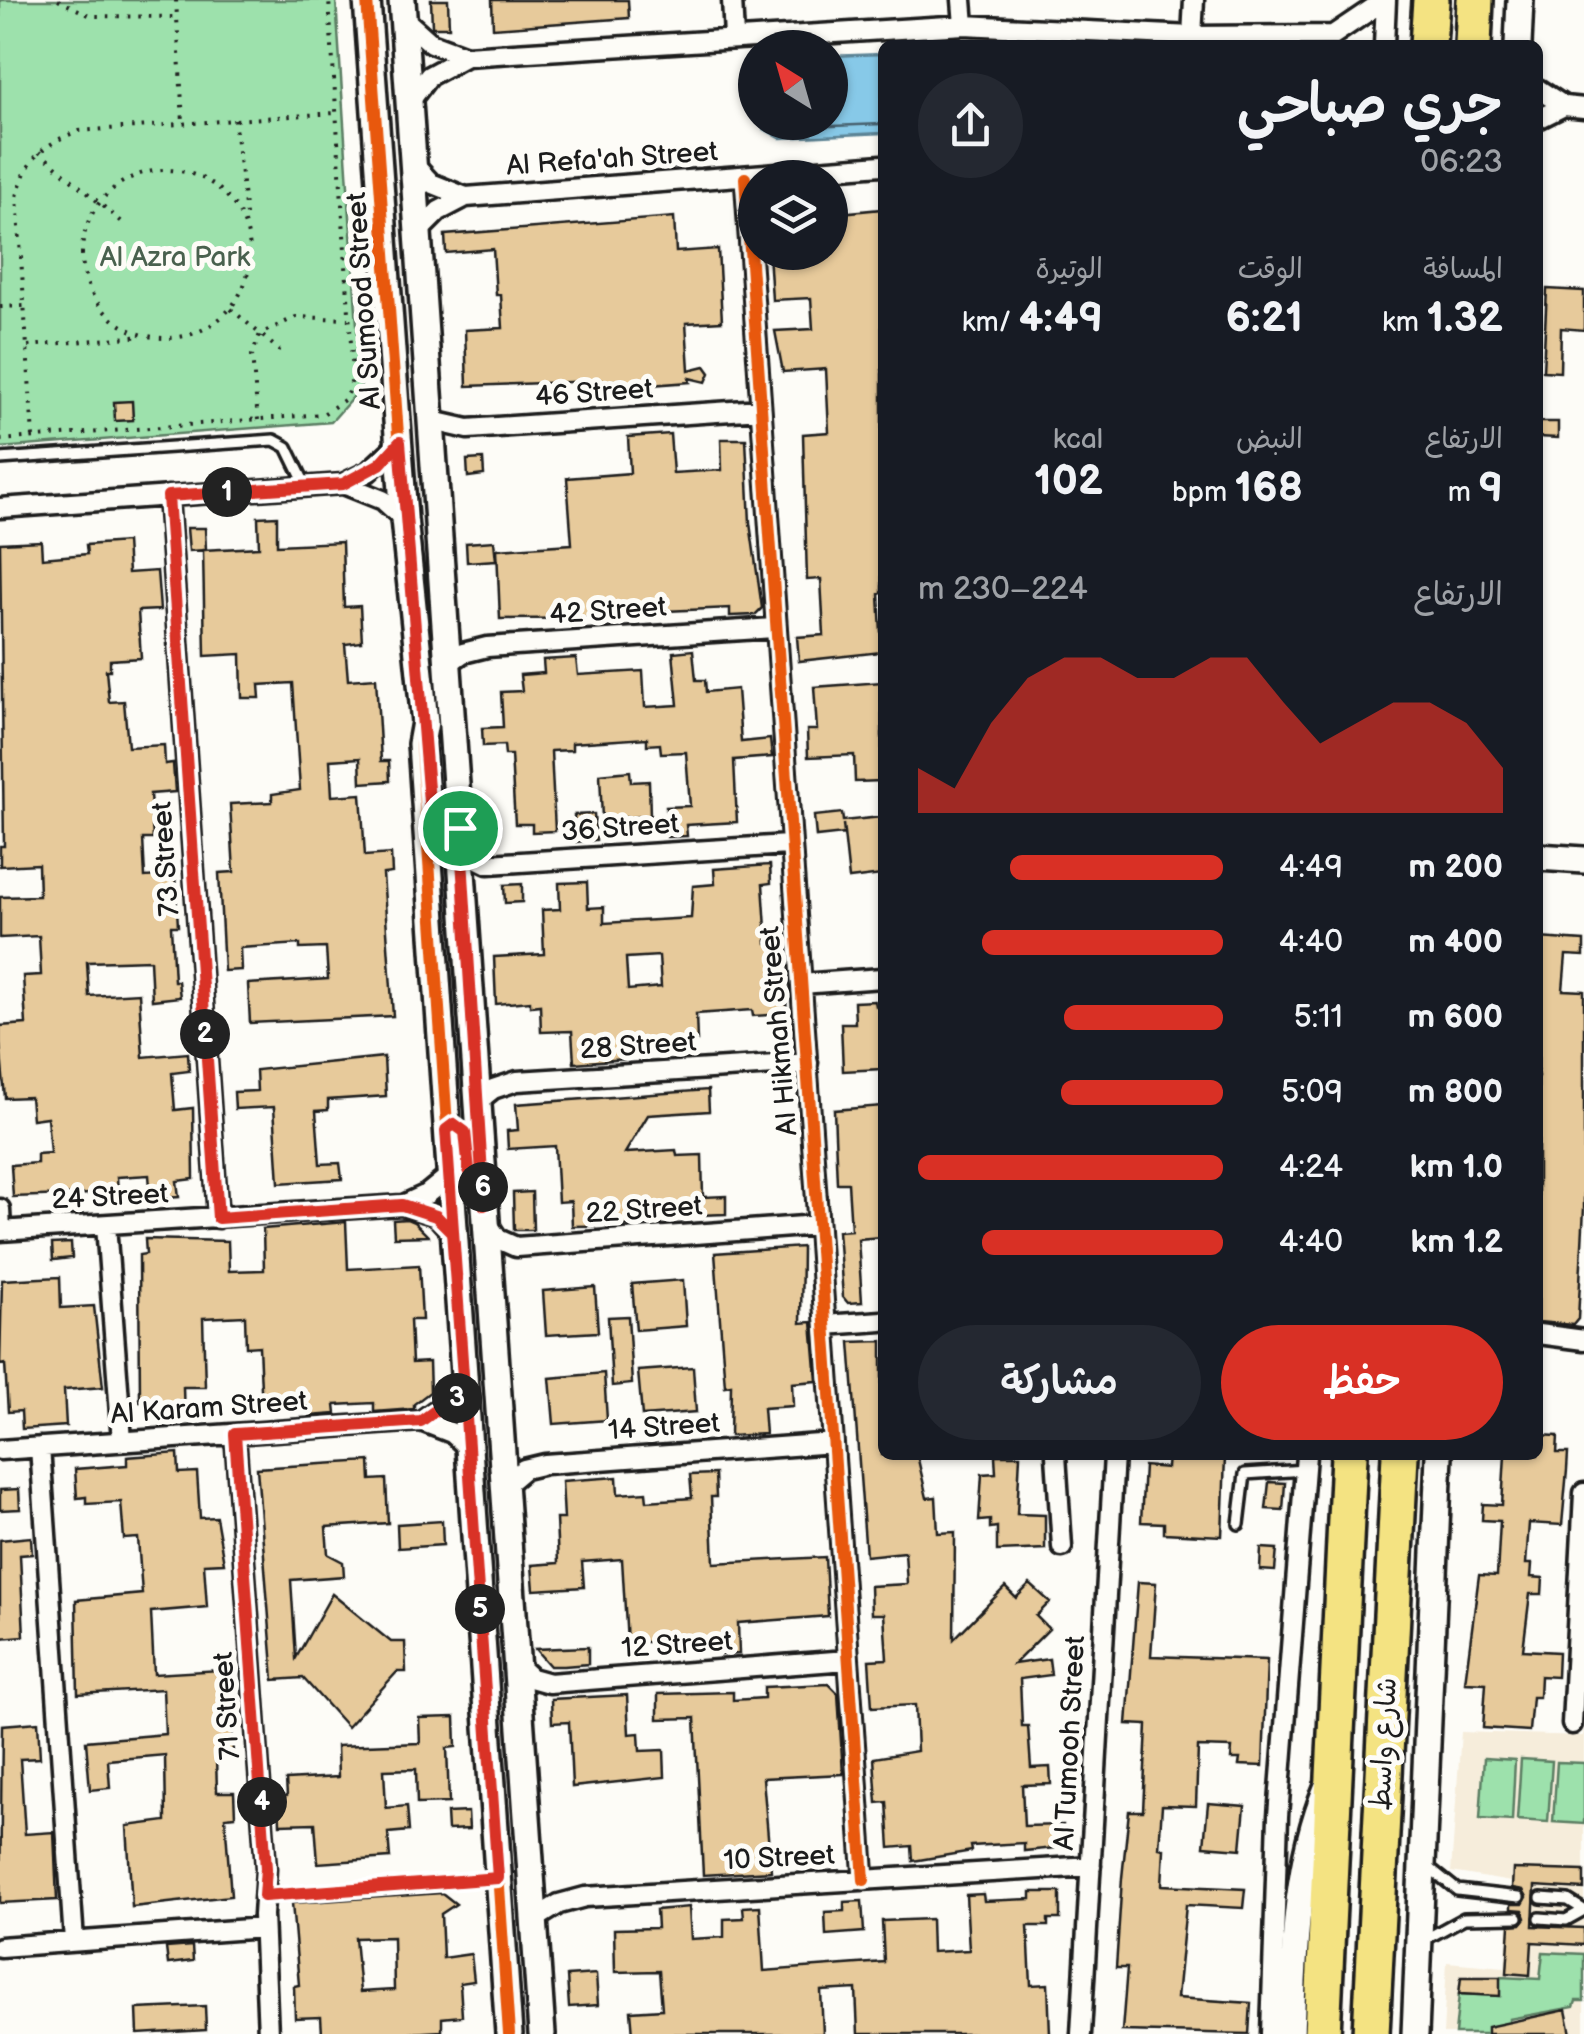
<!DOCTYPE html>
<html lang="ar">
<meta charset="utf-8">
<style>
body{margin:0;font-family:"Balsamiq Sans","Playpen Sans Arabic",sans-serif;background:#242831;color:#f1f3f6;direction:rtl;height:100vh;display:flex;flex-direction:column;font-size:38px;white-space:nowrap}
*{box-sizing:border-box;margin:0}
p{font-size:32px;color:#9ea1a6}
.icon{flex:none;width:55px;height:55px;fill:none;stroke:currentColor;stroke-width:2;stroke-linecap:round;stroke-linejoin:round}
.map{position:relative;flex:1;overflow:hidden;direction:ltr}
.side{position:absolute;left:878px;top:40px;width:665px;height:1420px;display:flex;flex-direction:column;background:#171b24;border-radius:15px;box-shadow:0 2px 8px #0004;direction:rtl}
.side>*{flex:none}
.needle{width:65px;rotate:323deg}
.controls{position:absolute;left:738px;top:30px;display:grid;gap:20px}
.controls a{display:grid;place-items:center;width:110px;height:110px;border-radius:50%;background:#171b24;box-shadow:0 2px 8px #0004;font-size:50px}
.pin{position:absolute;display:grid;place-items:center;width:85px;height:85px;color:#fff;margin:-42px;border:5px solid #fff;border-radius:50%;box-shadow:0 2px 10px #0007}
.km{position:absolute;width:50px;height:50px;margin:-25px;border-radius:50%;background:#222;color:#fff;font-size:28px;line-height:50px;text-align:center}
.round{display:grid;place-items:center;flex:none;width:105px;height:105px;border-radius:52px;background:#242831}
.headline{display:flex;align-items:center;justify-content:space-between;height:170px;padding:0 40px}
h1{font-size:55px;font-weight:600;line-height:75px}
.metrics{display:grid;grid-template-columns:repeat(3,1fr);gap:15px;height:170px;padding:10px 40px}
.metrics div{display:grid;align-content:center}
.metrics b{font-size:42px;font-weight:600}
.metrics small{font-size:28px;font-weight:400}
.metrics p{font-size:28px}
.chart{height:280px;padding:20px 40px}
.chart p{display:flex;justify-content:space-between}
.chart svg{width:100%;height:180px;margin-top:10px;fill:#d93025;opacity:.7}
.primary-button{display:flex;gap:20px;margin-top:auto;padding:20px 40px}
.primary-button a{flex:1;height:115px;border-radius:60px;background:#d93025;color:#fff;font-size:40px;font-weight:600;line-height:115px;text-align:center}
.primary-button a+a{background:#242831;color:#f1f3f6}
ul{padding:0 40px;list-style:none;font-size:32px}
li{display:grid;grid-template-columns:160px 120px 1fr;align-items:center;height:75px}
li i{height:25px;border-radius:12px;background:#d93025}
.map>svg:first-child{display:block}
</style>
<div class="map">
<svg width="1584" height="2034" viewBox="0 0 1584 2034">
<rect width="100%" height="100%" fill="#fdfcf7"/>
<filter id="ink" filterUnits="userSpaceOnUse"><feTurbulence type="fractalNoise" baseFrequency=".01" numOctaves="2"/><feDisplacementMap in="SourceGraphic" scale="20" xChannelSelector="R" yChannelSelector="G"/><feConvolveMatrix kernelMatrix="1 2 1 2 8 2 1 2 1" color-interpolation-filters="sRGB"/></filter>
<g filter="url(#ink)">
<path fill="#f6eddb" d="M1584,1724V2034H1443L1447,1962L1505,1967L1511,1882L1451,1872L1461,1732L1583,1736Z"/>
<path fill="#9de1ac" stroke="#5c7e64" stroke-width="2.5" d="M0,0H336L361,388L331,422L0,448Z
M1484,1758L1515,1760L1512,1821L1480,1819Z
M1521,1759L1552,1761L1548,1822L1517,1820Z
M1557,1762L1584,1763V1824L1553,1822Z
M1543,1952L1584,1954V2001H1576L1574,2007L1509,2019L1510,2034H1455L1459,1994L1499,1996L1500,1977L1540,1979Z"/>
<path fill="#87c9e8" stroke="#5c8496" stroke-width="2.5" d="M882,54V133L780,138L764,129V123L830,122V56Z"/>
<g fill="none" stroke-linecap="round" stroke-linejoin="round">
<path stroke="#47616e" stroke-width="2.5" d="M774,122L782,128L882,124"/>
</g>
<path fill="#e7ca9b" stroke="#1c1c1c" stroke-width="2.5" fill-rule="evenodd" d="M431,0H448L449,27H432Z
M492,0H628L629,18L493,28Z
M882,209V593L879,594L882,652L799,661L797,637L824,635L821,579L807,580L803,434L829,432L826,369L783,372L775,331L813,329L811,298L772,300L769,252H830V214Z
M674,217L676,252L718,249L722,321L686,323L689,370L705,366L710,373L706,382L689,378L690,382L651,385L652,392L623,394L622,380L467,386L465,330L503,328L501,295H496L493,249L446,253L445,235Z
M1547,289L1584,291V330L1561,328L1560,372L1543,371Z
M132,401L133,420L115,421L114,402Z
M1539,422H1558V438L1538,437Z
M670,434L673,473L722,470L721,439H746L750,523L762,608L755,615L730,616V608L666,611L667,616L639,618L500,619L497,549L572,544L567,478L630,473L628,437Z
M483,459L484,475L468,477L467,460Z
M277,516V545L342,542L344,607L360,606L362,642L345,644L348,680L376,678L381,761H389L390,781L361,783L360,758L330,760L332,796L361,794L365,856L391,854L392,873L383,874L393,1016L250,1023L248,984L328,979L326,948L300,949V944L240,948L241,970L224,971L219,873L234,872L230,804L272,802V794L300,790L293,683L259,685L260,698H242L241,654L205,656L203,550L259,547L258,517Z
M187,528H205L206,550L189,551Z
M41,541L42,558L87,554L86,545L126,542L128,573L157,571L160,610L138,611L141,658L110,660V670H106L109,702L124,701L128,747L164,745L165,764L173,763L175,792L150,794L153,839H143L145,877L175,875L178,926H171L174,981H178L180,997L152,1000L150,960L87,962L89,996L139,993L143,1057L188,1053L189,1071L172,1073L175,1110L193,1108L194,1179L177,1181L179,1197L151,1199L149,1175L117,1177L118,1193L13,1197L11,1165L37,1163V1154L50,1153L47,1117L32,1119L30,1097L5,1098L0,1043V1026L26,1024L23,976L41,975L39,936L0,938V897L39,896L38,864L0,866V846H4L0,543Z
M494,541L496,560L467,562L466,543Z
M693,650L696,680H705L706,692L737,689L741,742L770,739L772,757L734,760L737,822L686,825L687,836L667,837L666,807L690,806L686,752L661,753L660,744L647,745V738L572,743V750L551,751L555,831L532,832V824H515L511,755H505L504,745L483,746L482,728L503,727L501,692L522,691L520,675L544,673L543,660L576,658L578,675L643,671L645,707L678,705L673,652Z
M882,682V781L855,782L854,755L808,757L807,730H817L814,687Z
M630,771L631,782L649,781L650,816L602,819L600,774Z
M842,813L843,821L882,817V875L849,879L843,824L844,834L816,837L814,816Z
M594,814L596,840L576,842L574,815Z
M770,865L771,883L763,884L767,943L779,942L783,956L787,1014L753,1016L752,1010L696,1014L697,1041L625,1046L626,1059L574,1063L572,1031L541,1032L540,1005L530,1006V1001L496,1004L494,957L544,954L542,910L560,909L559,883L587,882L588,908L604,907V923L691,918L693,886L715,884L714,869ZM659,956L661,987L628,990L626,958Z
M522,884V902L505,903L504,885Z
M1538,938L1584,941V956L1566,955L1563,990L1584,991V1208L1578,1319L1573,1325L1538,1322Z
M875,1001L876,1006H882V1069L843,1071L841,1023H855L854,1002Z
M384,1057L386,1096L328,1100V1110L316,1111L320,1164L340,1163L342,1179L279,1183L274,1107L235,1109L234,1092L257,1091L256,1070Z
M708,1090L709,1111L648,1115L625,1153L676,1150L677,1156L702,1155L703,1197L726,1196V1214L642,1217V1225L572,1226L571,1201L558,1202L555,1146L508,1149L507,1131L518,1130L516,1104Z
M882,1106V1237L858,1239L862,1302L848,1303L843,1297L838,1231L851,1230L848,1183H837L834,1110Z
M532,1192L533,1230H514L513,1193Z
M407,1219L414,1222L428,1236L394,1237L393,1220Z
M346,1222L348,1269L419,1265L422,1320H410L412,1363L429,1362L430,1392L414,1404V1409L374,1412V1403L335,1405L336,1414L310,1416L309,1407L262,1410L259,1346L246,1347L245,1316L203,1318L205,1387H183L184,1419L154,1420L153,1402H140L139,1255L146,1254L145,1239L228,1241L229,1271L264,1270L263,1229Z
M71,1243L72,1258L53,1260L52,1244Z
M802,1247L801,1323L812,1322L817,1381L792,1383L793,1406L763,1408L765,1434L730,1436L731,1385L725,1386L715,1253Z
M60,1277L61,1308L94,1306L103,1387L64,1390L66,1426L22,1429L21,1411L8,1412L5,1364L0,1365L2,1280Z
M683,1280L686,1326L636,1330L632,1284Z
M595,1287L598,1332L546,1335L543,1291Z
M628,1316L632,1384L612,1386L608,1317Z
M882,1341V1455H917L927,1498L936,1497L938,1533L955,1532L954,1639L1005,1587L1016,1598L1030,1584L1050,1602L1036,1616L1049,1629L1014,1664L1049,1659L1051,1675L1020,1679L1022,1726H1028L1031,1768L1050,1767L1051,1784L1022,1785L1024,1826L1063,1825V1840L1055,1848L1024,1851V1843L971,1846L972,1851L913,1861L912,1846L890,1848L887,1802L877,1803L874,1758L917,1751L915,1705L872,1707L869,1660L887,1659L884,1614H871L870,1586L907,1584L905,1552L866,1556L850,1342Z
M693,1367L696,1412L642,1416L638,1371Z
M604,1373L607,1420L554,1424L550,1378Z
M1538,1435L1558,1436L1557,1453H1568L1567,1470L1562,1525L1529,1523L1526,1564H1532L1531,1577L1543,1578L1542,1594H1530L1523,1650L1558,1652L1557,1677L1540,1676L1539,1697H1532L1529,1731L1483,1728L1486,1683L1465,1682L1479,1575L1497,1576L1500,1521L1482,1520L1483,1504L1502,1505L1505,1455H1538Z
M178,1453L179,1473L197,1472L200,1518L216,1517L224,1563L204,1564L207,1607L151,1612L154,1674L220,1670L222,1727H232L233,1756L216,1757L217,1792H234L235,1816L225,1817L231,1896L132,1907L127,1826L166,1821L165,1755L108,1760L110,1788L90,1790L86,1741L165,1734L163,1689L78,1694L76,1600L142,1594L138,1538L124,1539L121,1502L86,1504V1497L77,1498L75,1469L127,1465V1457Z
M995,1455H1020L1017,1514L1045,1515V1549L997,1551V1527L990,1528V1520L979,1521L982,1474L996,1473Z
M1168,1455L1225,1456L1222,1536L1164,1533V1523L1141,1522L1144,1466L1167,1468Z
M370,1461L371,1480L386,1479L388,1523L326,1527L328,1554L343,1562L344,1576L291,1580L296,1658L332,1594L391,1642H405L406,1672H397L347,1727L303,1678L274,1680L257,1468Z
M715,1474L716,1497H711L714,1563L825,1557L828,1616L738,1623L739,1654L721,1655V1646H709L708,1639H703L627,1643L622,1559L582,1562L584,1587L534,1590L532,1565L558,1563L556,1519H564L562,1481L617,1477L618,1494L646,1492L647,1501L692,1498L690,1475Z
M1269,1482L1285,1483L1283,1510L1266,1509Z
M19,1489L20,1509L0,1510V1490Z
M442,1521L443,1545L398,1548L397,1524Z
M31,1537L32,1554L20,1555L24,1636L0,1638V1540Z
M1261,1548L1277,1549L1275,1571L1260,1570Z
M1138,1582L1156,1583L1151,1656L1267,1660L1263,1766L1239,1765L1240,1759H1231L1232,1748L1198,1747L1196,1806L1162,1805L1159,1848L1164,1849L1162,1885L1245,1889L1243,1908L1186,1905L1177,1998L1251,2003L1249,2034L1122,2031L1127,1968H1116L1122,1878L1129,1811H1143L1147,1725L1127,1724Z
M588,1647V1664L564,1666H550L535,1649Z
M829,1684L838,1693L843,1774L763,1778L771,1871L703,1875L695,1718L658,1719V1694L733,1692V1700L764,1698V1687Z
M627,1695L629,1734L639,1733L640,1751L664,1750L665,1777L572,1787L569,1722L552,1723L551,1699Z
M455,1717L456,1747L447,1748L449,1803L417,1804L416,1769L384,1770L386,1808L407,1806L409,1831L388,1833L390,1858L318,1863L315,1823L280,1824L279,1797L287,1796L286,1780L338,1777L337,1746L420,1743L419,1718Z
M38,1722L40,1758L20,1759L25,1834L54,1832L57,1900L0,1903L2,1725Z
M1208,1803L1245,1806L1241,1849L1204,1846Z
M468,1812L469,1829L448,1830L447,1813Z
M1513,1869L1584,1871V1889L1535,1886L1533,1926L1584,1928V1945L1532,1942L1530,1975L1507,1973L1510,1925L1521,1924L1526,1918L1523,1910L1511,1909V1904H1523L1527,1897L1523,1890L1512,1888Z
M1031,1892H1060V1919H1048V1926H1028L1031,1985L1048,1984L1050,2034H858L856,1989L821,1991L823,2034H633L631,2011L662,2009L659,1971L615,1972L614,1929L657,1928L656,1910L689,1907L691,1939L724,1937V1919L744,1918L743,1907L760,1906L764,1971L884,1962L882,1921L931,1919L932,1952L969,1950L966,1895L983,1894L984,1901L1031,1899Z
M442,1893L456,1904L441,1914L443,1958L471,1954L474,1981L460,1983L462,2016L442,2018V2031L393,2034H322L321,2017L295,2018L294,1986L299,1985L292,1903ZM393,1937L394,1990L360,1992L355,1938Z
M862,1901L864,1932L826,1935L825,1912L844,1911V1902Z
M192,1946L193,1961L168,1964L166,1948Z
M596,1974L598,2005L569,2007L567,1976Z
M1461,1977H1500V1996L1459,1994Z
M205,2006L206,2030L138,2034L137,2009Z
M1566,2010L1571,2034H1487V2027Z"/>
<g fill="none" stroke-linecap="round" stroke-linejoin="round">
<g stroke="#1c1c1c" stroke-width="16">
<path id="lane" d="M0,459L274,440L287,447L306,486
M1239,1524L1245,1474L1305,1470
M1426,1865L1457,1890L1519,1897
M1541,1898L1568,1900L1584,1910
M1540,1918L1566,1920L1584,1910
M1424,1940L1464,1918L1518,1917"/>
</g>
<g stroke="#1c1c1c" stroke-width="25">
<path id="street" d="M732,0L734,37
M962,0L964,25
M403,18L431,43L466,56
M1192,36L1194,0
M1384,45L1386,0
M1538,89L1564,106L1584,108
M410,101L429,76L466,56L964,25L1192,36L1333,35L1385,0
M1538,119L1564,106
M414,165L431,183L466,197L882,165
M745,178L864,1880
M418,232L439,211L466,197
M433,421L468,429L761,409
M343,484L383,500L404,519
M168,496L218,1218
M0,508L343,484L368,472L400,442
M449,663L463,653L487,647L774,628
M460,850L488,864L788,845
M801,984L882,978
M478,1101L493,1089L517,1081L808,1063
M403,1205L427,1194L449,1176
M0,1209L1,1231
M486,1221L498,1239L516,1247L818,1225
M106,1225L122,1441
M0,1231L402,1205L436,1215L452,1233
M825,1325L882,1321
M1538,1334L1584,1340
M421,1421L464,1390
M235,1434L266,1869L263,1915L268,2034
M40,1447L74,1941
M0,1450L421,1421L452,1433L468,1448
M1056,1455L1062,1547
M505,1485L524,1469L545,1464L833,1443
M518,1666L531,1678L549,1683L847,1660
M1572,1724L1584,1493
M535,1919L559,1904L585,1897L1091,1866
M0,1947L263,1928
M1081,2034L1114,1455
M1271,2034L1278,1816L1306,1455"/>
</g>
<g stroke="#1c1c1c" stroke-width="32">
<path id="secondary" d="M367,0L404,519L425,722L421,744L509,2034
M402,0L542,2034
M1518,45L1520,0
M1538,857L1584,860
M1291,2034C1294,1952 1295,1865 1327,1788
M1415,2034L1439,1455"/>
</g>
<g stroke="#1c1c1c" stroke-width="42">
<path id="highway" d="M1428,45L1431,0
M1473,45L1475,0
M1322,2034L1349,1455
M1371,2034L1400,1455"/>
</g>
<path stroke="#1c1c1c" stroke-width="4" stroke-dasharray="2.5 8" stroke-linecap="butt" d="M58,0L91,16L176,17
M176,0L183,122
M234,119L247,223
M39,152L122,222
M82 254a84 84 0 1 1 168 0a84 84 0 1 1-168 0Z
M0,307L24,306
M231,309L280,351
M28,346L143,336
M258,420L252,355L260,334L296,317L348,319
M33,437L17,197C25,160 44,143 79,131L335,113
M0,440L323,414L347,398L353,375L329,0
M284,1895L479,1879"/>
<use href="#lane" stroke="#fdfcf7" stroke-width="9"/>
<use href="#street" stroke="#fdfcf7" stroke-width="18"/>
<use href="#secondary" stroke="#fdfcf7" stroke-width="25"/>
<use href="#highway" stroke="#f4e382" stroke-width="35"/>
<g stroke="#fdfcf7" stroke-width="19">
<path id="cycleway" d="M367,0L404,519L425,722L421,744L509,2034
M745,178L864,1880"/>
</g>
<use href="#cycleway" stroke="#e8590c" stroke-width="12"/>
</g>
</g>
<g fill="none" stroke-linecap="round" stroke-linejoin="round" filter="url(#ink)">
<g stroke="#fff" stroke-width="20">
<path id="route" d="M460,828L439,826L430,814L400,442L380,464L343,484L168,496L218,1218L402,1205L436,1216L452,1232L464,1390L421,1421L235,1434L266,1868L264,1896L498,1878L446,1130L454,1124L465,1132L469,1170L484,1205L460,828"/>
</g>
<use href="#route" stroke="#d93025" stroke-width="12"/>
</g>
<g text-anchor="middle" dominant-baseline="central" stroke-width="10" stroke-linejoin="round" paint-order="stroke">
<g font-size="28" fill="#1c1c1c" stroke="#fdfcf7">
<text transform="translate(612 159) rotate(-4)">Al Refa'ah Street</text>
<text transform="translate(364 301) rotate(-94)">Al Sumood Street</text>
<text transform="translate(594 393) rotate(-4)">46 Street</text>
<text transform="translate(608 611) rotate(-4)">42 Street</text>
<text transform="translate(620 828) rotate(-4)">36 Street</text>
<text transform="translate(166 859) rotate(-94)">73 Street</text>
<text transform="translate(779 1031) rotate(-95)">Al Hikmah Street</text>
<text transform="translate(638 1046) rotate(-4)">28 Street</text>
<text transform="translate(110 1197) rotate(-3)">24 Street</text>
<text transform="translate(644 1210) rotate(-4)">22 Street</text>
<text transform="translate(209 1408) rotate(-4)">Al Karam Street</text>
<text transform="translate(664 1427) rotate(-4)">14 Street</text>
<text transform="translate(677 1645) rotate(-4)">12 Street</text>
<text transform="translate(227 1706) rotate(-94)">71 Street</text>
<text transform="translate(1070 1743) rotate(-87)">Al Tumooh Street</text>
<text transform="translate(1384 1744) rotate(-87)">شارع واسط</text>
<text transform="translate(779 1858) rotate(-3)">10 Street</text>
</g>
<g font-size="28" fill="#49614e" stroke="#fdfcf7">
<text x="175" y="257">Al Azra Park</text>
</g>
</g>
</svg>
<div class="controls">
<a><svg class="needle" viewBox="-14 -14 28 28"><path d="M0-13l5 13h-10z" fill="#e53935"/><path d="M0 13l5-13h-10z" fill="#9ea1a6"/></svg></a>
<a><svg class="icon" aria-label="layers" viewBox="0 0 24 24"><path d="M12 4l9 5-9 5-9-5zM3 14l9 5 9-5"/></svg></a>
</div>
<div class="pin" style="left:460px;top:828px;background:#1e9e55"><svg class="icon" aria-label="arrive" viewBox="0 0 24 24"><path d="M6 21V4h12l-3 4 3 4H6"/></svg></div>
<b class="km" style="left:227px;top:492px">1</b>
<b class="km" style="left:205px;top:1034px">2</b>
<b class="km" style="left:457px;top:1398px">3</b>
<b class="km" style="left:262px;top:1802px">4</b>
<b class="km" style="left:480px;top:1609px">5</b>
<b class="km" style="left:483px;top:1187px">6</b>
<section class="side">
<div class="headline"><div><h1>جري صباحي</h1><p>06:23</p></div><a class="round"><svg class="icon" aria-label="share" viewBox="0 0 24 24"><path d="M12 15V3M7 8l5-5 5 5M5 13v7h14v-7"/></svg></a></div>
<div class="metrics">
<div><p>المسافة</p><b>1.32<small> km</small></b></div>
<div><p>الوقت</p><b>6:21</b></div>
<div><p>الوتيرة</p><b>4:49<small> /km</small></b></div>
</div>
<div class="metrics">
<div><p>الارتفاع</p><b>9<small> m</small></b></div>
<div><p>النبض</p><b>168<small> bpm</small></b></div>
<div><p>kcal</p><b>102</b></div>
</div>
<div class="chart"><p><span>الارتفاع</span>224–230 m</p>
<svg viewBox="0 0 160 44" preserveAspectRatio="none"><path d="M0 44V33L10 38L20 22L30 11L40 6L50 6L60 11L70 11L80 6L90 6L100 17L110 27L120 22L130 17L140 17L150 22L160 33V44z"/></svg>
</div>
<ul>
<li><b>200 m</b>4:49<i style="width:70%"></i></li>
<li><b>400 m</b>4:40<i style="width:79%"></i></li>
<li><b>600 m</b>5:11<i style="width:52%"></i></li>
<li><b>800 m</b>5:09<i style="width:53%"></i></li>
<li><b>1.0 km</b>4:24<i style="width:100%"></i></li>
<li><b>1.2 km</b>4:40<i style="width:79%"></i></li>
</ul>
<div class="primary-button"><a>حفظ</a><a>مشاركة</a></div>
</section>
</div>
